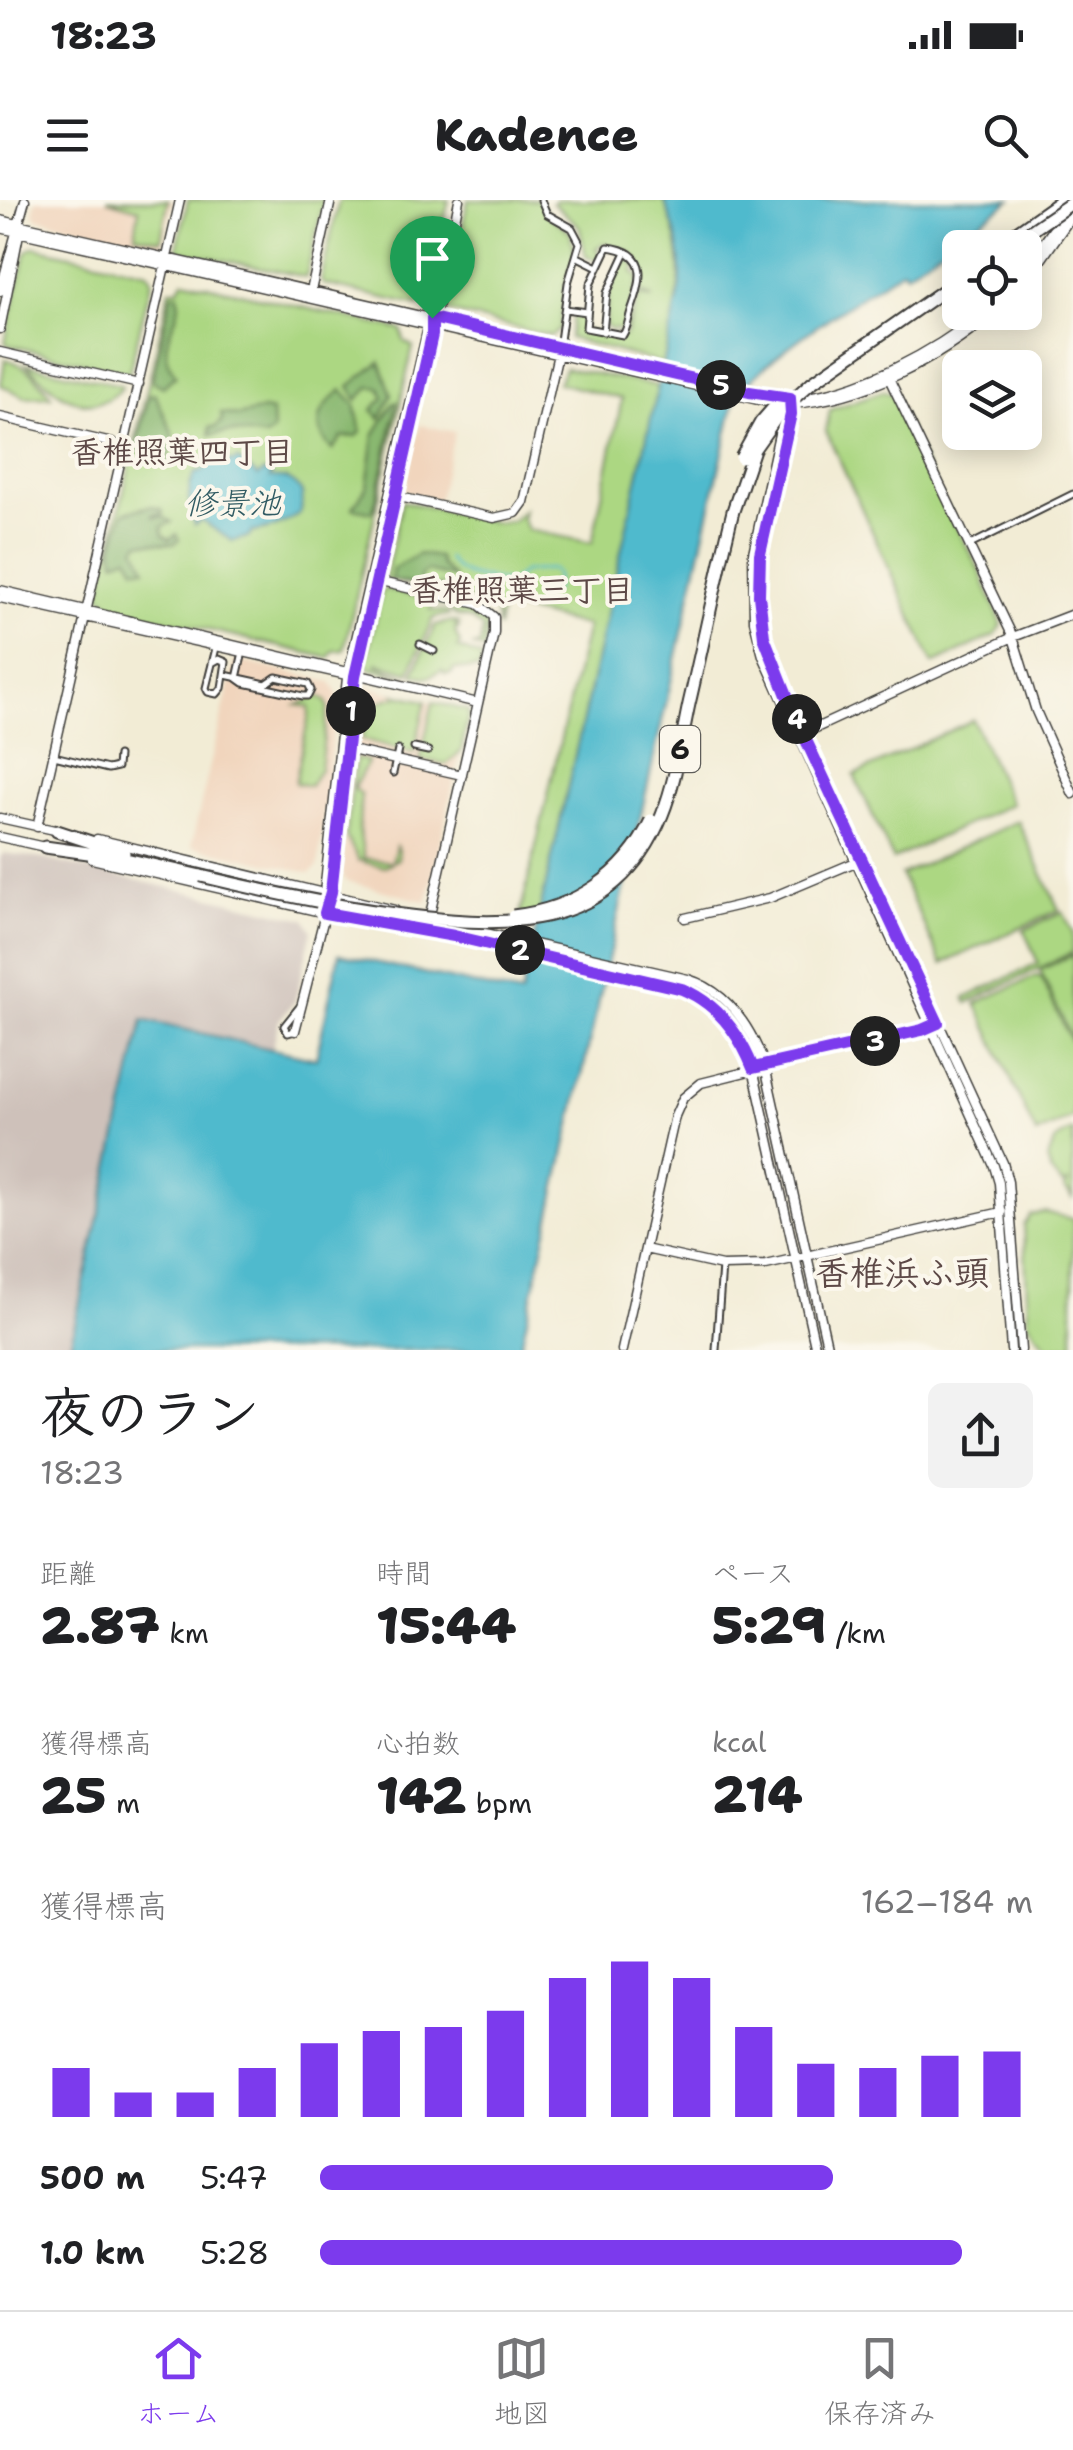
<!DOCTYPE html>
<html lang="ja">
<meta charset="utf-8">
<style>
body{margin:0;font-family:"Shantell Sans","Klee One",sans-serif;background:#f2f2f2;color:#202124;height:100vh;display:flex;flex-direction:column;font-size:38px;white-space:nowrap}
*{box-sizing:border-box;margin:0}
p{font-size:32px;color:#757577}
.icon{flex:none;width:55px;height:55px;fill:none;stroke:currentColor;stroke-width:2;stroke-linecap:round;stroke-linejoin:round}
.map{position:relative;height:1150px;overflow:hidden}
.sheet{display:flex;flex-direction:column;background:#fff;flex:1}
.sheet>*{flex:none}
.controls{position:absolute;left:942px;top:30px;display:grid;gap:20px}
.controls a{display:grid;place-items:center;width:100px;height:100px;border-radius:15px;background:#fff;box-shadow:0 5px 25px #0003;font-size:50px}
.pin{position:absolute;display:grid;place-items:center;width:85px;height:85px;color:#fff;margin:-102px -42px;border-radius:50% 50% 50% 0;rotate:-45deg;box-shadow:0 0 10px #0007}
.pin .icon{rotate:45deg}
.km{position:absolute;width:50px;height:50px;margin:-25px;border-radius:50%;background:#222;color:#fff;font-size:28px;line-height:50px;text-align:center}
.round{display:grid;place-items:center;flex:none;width:105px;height:105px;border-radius:15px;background:#f2f2f2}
.overview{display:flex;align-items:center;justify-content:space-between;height:170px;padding:0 40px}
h1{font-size:55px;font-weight:800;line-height:75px}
.figures{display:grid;grid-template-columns:repeat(3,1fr);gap:15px;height:170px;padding:10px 40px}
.figures div{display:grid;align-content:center}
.figures b{font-size:50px;font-weight:800}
.figures small{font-size:28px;font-weight:400}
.figures p{font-size:28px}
.chart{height:280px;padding:20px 40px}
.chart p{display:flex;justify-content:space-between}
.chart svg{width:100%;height:180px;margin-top:10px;stroke:#7c3aed;stroke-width:6}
ul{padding:0 40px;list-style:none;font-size:32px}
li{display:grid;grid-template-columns:160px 120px 1fr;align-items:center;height:75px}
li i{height:25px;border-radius:12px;background:#7c3aed}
.status{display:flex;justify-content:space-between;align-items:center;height:70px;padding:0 50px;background:#fff;direction:ltr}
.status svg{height:28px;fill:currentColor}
header{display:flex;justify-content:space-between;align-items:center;height:130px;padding:0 40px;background:#fff;font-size:45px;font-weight:800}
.menu{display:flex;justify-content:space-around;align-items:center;height:140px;border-top:2px solid #e0e0e0;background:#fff;font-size:28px;color:#757577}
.menu a{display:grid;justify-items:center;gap:5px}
.menu .current{color:#7c3aed}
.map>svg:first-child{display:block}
</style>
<div class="status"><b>18:23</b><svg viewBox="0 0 49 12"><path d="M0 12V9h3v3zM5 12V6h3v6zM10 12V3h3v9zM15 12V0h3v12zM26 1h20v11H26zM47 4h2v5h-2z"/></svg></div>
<header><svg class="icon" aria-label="menu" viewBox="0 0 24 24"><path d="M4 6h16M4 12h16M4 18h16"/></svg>Kadence<svg class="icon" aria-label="search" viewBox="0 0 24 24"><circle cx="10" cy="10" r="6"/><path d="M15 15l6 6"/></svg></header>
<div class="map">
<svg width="1073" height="1150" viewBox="0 0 1073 1150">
<rect width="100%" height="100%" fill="#fbf7ec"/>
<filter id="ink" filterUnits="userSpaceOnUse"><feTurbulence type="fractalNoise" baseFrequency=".01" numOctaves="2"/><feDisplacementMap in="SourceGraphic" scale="20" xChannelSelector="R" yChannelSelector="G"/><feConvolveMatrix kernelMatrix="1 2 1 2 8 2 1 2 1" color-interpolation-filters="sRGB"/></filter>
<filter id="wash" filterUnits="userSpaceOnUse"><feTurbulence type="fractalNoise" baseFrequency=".0048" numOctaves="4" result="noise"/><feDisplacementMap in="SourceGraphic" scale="40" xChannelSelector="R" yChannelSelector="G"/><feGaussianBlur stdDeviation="2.25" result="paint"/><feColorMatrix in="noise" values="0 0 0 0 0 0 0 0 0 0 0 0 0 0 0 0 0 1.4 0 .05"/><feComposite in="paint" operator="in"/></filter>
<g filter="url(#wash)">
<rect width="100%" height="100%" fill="#f2ecd5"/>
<path fill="#f1d5bd" d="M36,0H173L163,44L160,46L37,18L33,13Z
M420,225L455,232L438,300L408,293L405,289Z
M235,460L331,482L337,493L318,667L310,673L191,646Z
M367,487L467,510L469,514L427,702L346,681L342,673L361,493Z"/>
<path fill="#cec1ba" d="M4,653L45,659L305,719L312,730L295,801L279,820L272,850L143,821L68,1150H0V657Z"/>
<path fill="#acd782" stroke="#647a4f" stroke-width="2.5" d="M107,0H168L161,40L135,35L139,9Z
M188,0H324L306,77L180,51L177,48Z
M339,0H449L425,101L419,106L323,84L321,80Z
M468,0H538L552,18L570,32L575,57L565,84L560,130L551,136L449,112L445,105Z
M556,0H664C690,68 679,96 663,164L569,138L573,114L584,118V131L625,136L640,95L651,99L652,97L640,92L643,73L630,52L604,44L596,49L601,54L598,60L586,57L579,26L553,3Z
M34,47L148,72L152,80L129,173L8,145L5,142L26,52Z
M625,59L631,60L635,66L633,72L639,76L625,130L610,129L605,126L609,92Z
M184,80L402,130L404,141L413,147L344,450L334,451L329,458L107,406L106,399L100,395L170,89H178Z
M5,159C25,163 40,180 51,196L25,197L1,185Z
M26,164L121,185L122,188C88,224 51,189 26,164Z
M565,168L659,186L538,719L520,715L587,426L502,406L498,428L495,411L483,402L385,379L402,301L498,323L513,321L524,310L522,319L528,330L592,343L622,199L558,183Z
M883,191L892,194L939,294L980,371L1002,425L995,435L933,464L826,231L830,210Z
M385,389L478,411L488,426L484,450L474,446L480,444L483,429L471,419L454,415L449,407L433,403L430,410L448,412L449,415L433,418L409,473L378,463L376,465L407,478L370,469L366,462L382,391Z
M452,421L459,423L455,426L459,427L455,432L460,444L457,448L482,457L479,469H454L452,473L445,474L442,470L427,478L413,474L435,425Z
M394,494L426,501L414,553L361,539C372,521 363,502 396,497Z
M318,496L326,501L328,507L320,569L310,586L295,583L309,515V507L297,505Z
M433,502L467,510L469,514L461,552L447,564L420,560Z
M973,520L1011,604L893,659L854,575Z
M356,558L368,561L354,588L361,595L359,629L364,658L392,662L396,646L399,651L398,659L384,667L364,662L365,659L359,661L346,636Z
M1018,621L1059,710L942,764L901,675Z
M1063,712L1073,733V752L967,803L965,798L1038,763L1024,730Z
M1073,755V842L1040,770Z
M1036,776L1041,777L1073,846V917L1036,934L976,803Z
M1072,930L1073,931V998L1064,988L1069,982L1063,985L1051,972L1047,959L1056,940Z
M1044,1012L1073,1019V1146L1048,1148L1028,1122L1024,1025L1031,1015Z"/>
<path fill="#89b870" stroke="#526a46" stroke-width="2.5" d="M172,94H178C185,122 150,142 176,175L163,187L152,181Z
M380,162L392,195L380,218L372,210L384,198L380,188L370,187L357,200L349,186Z
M342,190L355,204L361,232L357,236L342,237L332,250C310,226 319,207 342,190Z
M155,194L173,234L174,241L166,265H156L136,250L149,195Z
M397,202L376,301L372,312L353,308L367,286L374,235L393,204Z
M263,210L272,212L273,231L266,237L232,232L210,235V227H216L222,220L221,213L238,216Z
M151,306L162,309L163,314H153V317L161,316L172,322L162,327L163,335L170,339L177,334L179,340L174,344L140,342L136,348L146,368H135L128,356L115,361L113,346L124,312Z
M419,354L439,357L441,365L455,378L427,371L421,375L420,384L437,389L441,385L442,392L391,380L393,369Z"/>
<path fill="#50bacd" stroke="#366b74" stroke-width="2.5" d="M664,0H1011L906,73L903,69C858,100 758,158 734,203L520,1150H69L143,820L316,859L339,754L521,795L679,94C685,59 676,32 664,0Z
M226,260L232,262L238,260L258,276L264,272L272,274L270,278C285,277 296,279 303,295L301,311C292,322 266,331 252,332L249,337L232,341L201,320L195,325C188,305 186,291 195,273L201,272L212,261Z"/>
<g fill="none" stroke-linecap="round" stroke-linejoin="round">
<path stroke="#50bacd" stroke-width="2.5" d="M448,358C460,382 489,376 510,383L523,372L551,369L556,374L555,391"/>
</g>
</g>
<g filter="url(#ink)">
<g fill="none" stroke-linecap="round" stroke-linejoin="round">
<g stroke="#3c3b38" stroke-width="9">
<path id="street" d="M541,0L547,14L572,28L580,43L568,83L559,148
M608,47C652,52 641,83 631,111C628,120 628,127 623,135L586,128L590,85Z
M578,57L598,67
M565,109L587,112
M603,132L607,93L626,52
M970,345L1073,294
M420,444L434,451
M212,463L219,459L226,462L222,488L217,494L208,492L206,488L216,448
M225,475L266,484L276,477L308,484L311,490L308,496H303L244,483L237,478
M237,478L243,452
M414,548L428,551
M54,556L108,569
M108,569L117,567L118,556
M393,573L398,550
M295,831L288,833L284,826L300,806
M716,1150L722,1066"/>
</g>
<g stroke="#3c3b38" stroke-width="11">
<path id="secondary" d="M0,20L749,191C764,194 780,198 795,198C858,194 935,151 984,112
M0,28L776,204
M1025,70L1068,8
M1025,83L1073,14
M0,91L25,0
M311,91L331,0
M0,129L20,29
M0,152L139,184
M887,174L1013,437L1036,511L1073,594
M791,202L761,354V420L769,454L1003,963L1008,982L1021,1150
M790,204C864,200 939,159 995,112
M784,211L753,353L754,421L763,456L994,966L999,983L1011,1150
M0,217L125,246
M395,296L494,318L516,313L524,302L558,154
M376,381L478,404L494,417V433L429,719
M0,390L478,503
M0,398L351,476
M803,534L1013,437L1073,414
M347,549L462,575
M0,618L59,631
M37,627L180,0
M0,637L49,648
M97,639L395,710
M92,659L325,713L454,735L659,782C707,796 735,822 753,868L816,1150
M324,693L347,478L429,123
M330,696L355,475L421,187L459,0
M685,718L770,698L858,661
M442,723L688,779C729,792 751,828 765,866L828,1150
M295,831L326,710
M645,1049L722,1066L766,1065L1002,1012
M622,1150L675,916L683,898L701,883L934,825"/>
</g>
<g stroke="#3c3b38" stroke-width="15">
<path id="highway" d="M994,48L1062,0
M57,631L124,653
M45,647L117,657L201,676"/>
</g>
<use href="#street" stroke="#fff" stroke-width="5"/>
<use href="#secondary" stroke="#fff" stroke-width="8"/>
<use href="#highway" stroke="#fff" stroke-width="11"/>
<g stroke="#3c3b38" stroke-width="15" stroke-linecap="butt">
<path id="highway-bridge" d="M1006,48L1073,2
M741,258L761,222L781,199
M201,676C263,691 325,704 388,713C498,728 612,738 662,615C676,580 681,541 689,504C704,440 717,375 733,311L754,249L783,208L811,183L960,79
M513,716C574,709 625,676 651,620"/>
</g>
<use href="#highway-bridge" stroke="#fff" stroke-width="11"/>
</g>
</g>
<g fill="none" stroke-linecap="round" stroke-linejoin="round" filter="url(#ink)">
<g stroke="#fff" stroke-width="20">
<path id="route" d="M432,118L749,192L790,198L791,214L760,354L759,395L764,437L798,523L938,823L922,830L753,868C739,833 718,804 682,789L454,736L325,713L331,692L355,476L432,135Z"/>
</g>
<use href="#route" stroke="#7c3aed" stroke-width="12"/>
</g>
<g text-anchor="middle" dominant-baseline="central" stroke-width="8" stroke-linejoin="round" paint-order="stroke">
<rect fill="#fbf7ec" stroke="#5f5e5a" stroke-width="2.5" x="660" y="526" width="40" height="46" rx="8"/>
<g font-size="28" font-weight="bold" fill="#1c1c1c">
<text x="680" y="549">6</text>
</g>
<g font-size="32" font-weight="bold" fill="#5d4947" stroke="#fbf7ec">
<text x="182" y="251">香椎照葉四丁目</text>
<text x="522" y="389">香椎照葉三丁目</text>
</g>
<g font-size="32" font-style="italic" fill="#315b63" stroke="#fbf7ec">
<text x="233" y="302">修景池</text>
</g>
<g font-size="35" font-weight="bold" fill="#5d4947" stroke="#fbf7ec">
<text x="902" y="1072">香椎浜ふ頭</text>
</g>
</g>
</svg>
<div class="controls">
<a><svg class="icon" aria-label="locate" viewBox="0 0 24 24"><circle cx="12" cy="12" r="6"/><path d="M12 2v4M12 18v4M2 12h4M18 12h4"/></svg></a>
<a><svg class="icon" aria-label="layers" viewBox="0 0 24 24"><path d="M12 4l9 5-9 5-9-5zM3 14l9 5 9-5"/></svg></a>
</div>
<div class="pin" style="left:432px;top:118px;background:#1e9e55"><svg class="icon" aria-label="arrive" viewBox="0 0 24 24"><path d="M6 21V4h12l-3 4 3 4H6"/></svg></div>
<b class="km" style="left:351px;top:511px">1</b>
<b class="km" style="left:520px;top:750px">2</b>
<b class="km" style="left:875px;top:841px">3</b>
<b class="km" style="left:797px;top:519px">4</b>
<b class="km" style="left:721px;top:185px">5</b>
</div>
<section class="sheet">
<div class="overview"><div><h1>夜のラン</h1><p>18:23</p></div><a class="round"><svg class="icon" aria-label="share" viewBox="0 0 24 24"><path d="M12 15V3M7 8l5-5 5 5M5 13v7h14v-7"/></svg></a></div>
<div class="figures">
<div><p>距離</p><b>2.87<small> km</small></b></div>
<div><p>時間</p><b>15:44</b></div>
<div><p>ペース</p><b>5:29<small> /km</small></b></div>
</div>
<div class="figures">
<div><p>獲得標高</p><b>25<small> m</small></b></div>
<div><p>心拍数</p><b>142<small> bpm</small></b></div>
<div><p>kcal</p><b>214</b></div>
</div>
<div class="chart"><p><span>獲得標高</span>162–184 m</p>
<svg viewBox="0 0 160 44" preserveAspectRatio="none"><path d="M5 44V32M15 44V38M25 44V38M35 44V32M45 44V26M55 44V23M65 44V22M75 44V18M85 44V10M95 44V6M105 44V10M115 44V22M125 44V31M135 44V32M145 44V29M155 44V28"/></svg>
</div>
<ul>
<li><b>500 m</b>5:47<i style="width:72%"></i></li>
<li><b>1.0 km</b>5:28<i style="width:90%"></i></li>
</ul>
</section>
<nav class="menu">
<a class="current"><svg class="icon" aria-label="home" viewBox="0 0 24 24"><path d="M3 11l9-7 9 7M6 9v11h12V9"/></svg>ホーム</a>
<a><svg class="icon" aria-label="map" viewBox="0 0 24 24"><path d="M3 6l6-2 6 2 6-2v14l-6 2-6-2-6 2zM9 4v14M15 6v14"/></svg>地図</a>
<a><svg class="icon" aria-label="saved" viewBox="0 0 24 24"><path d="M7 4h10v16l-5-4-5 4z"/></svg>保存済み</a>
</nav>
